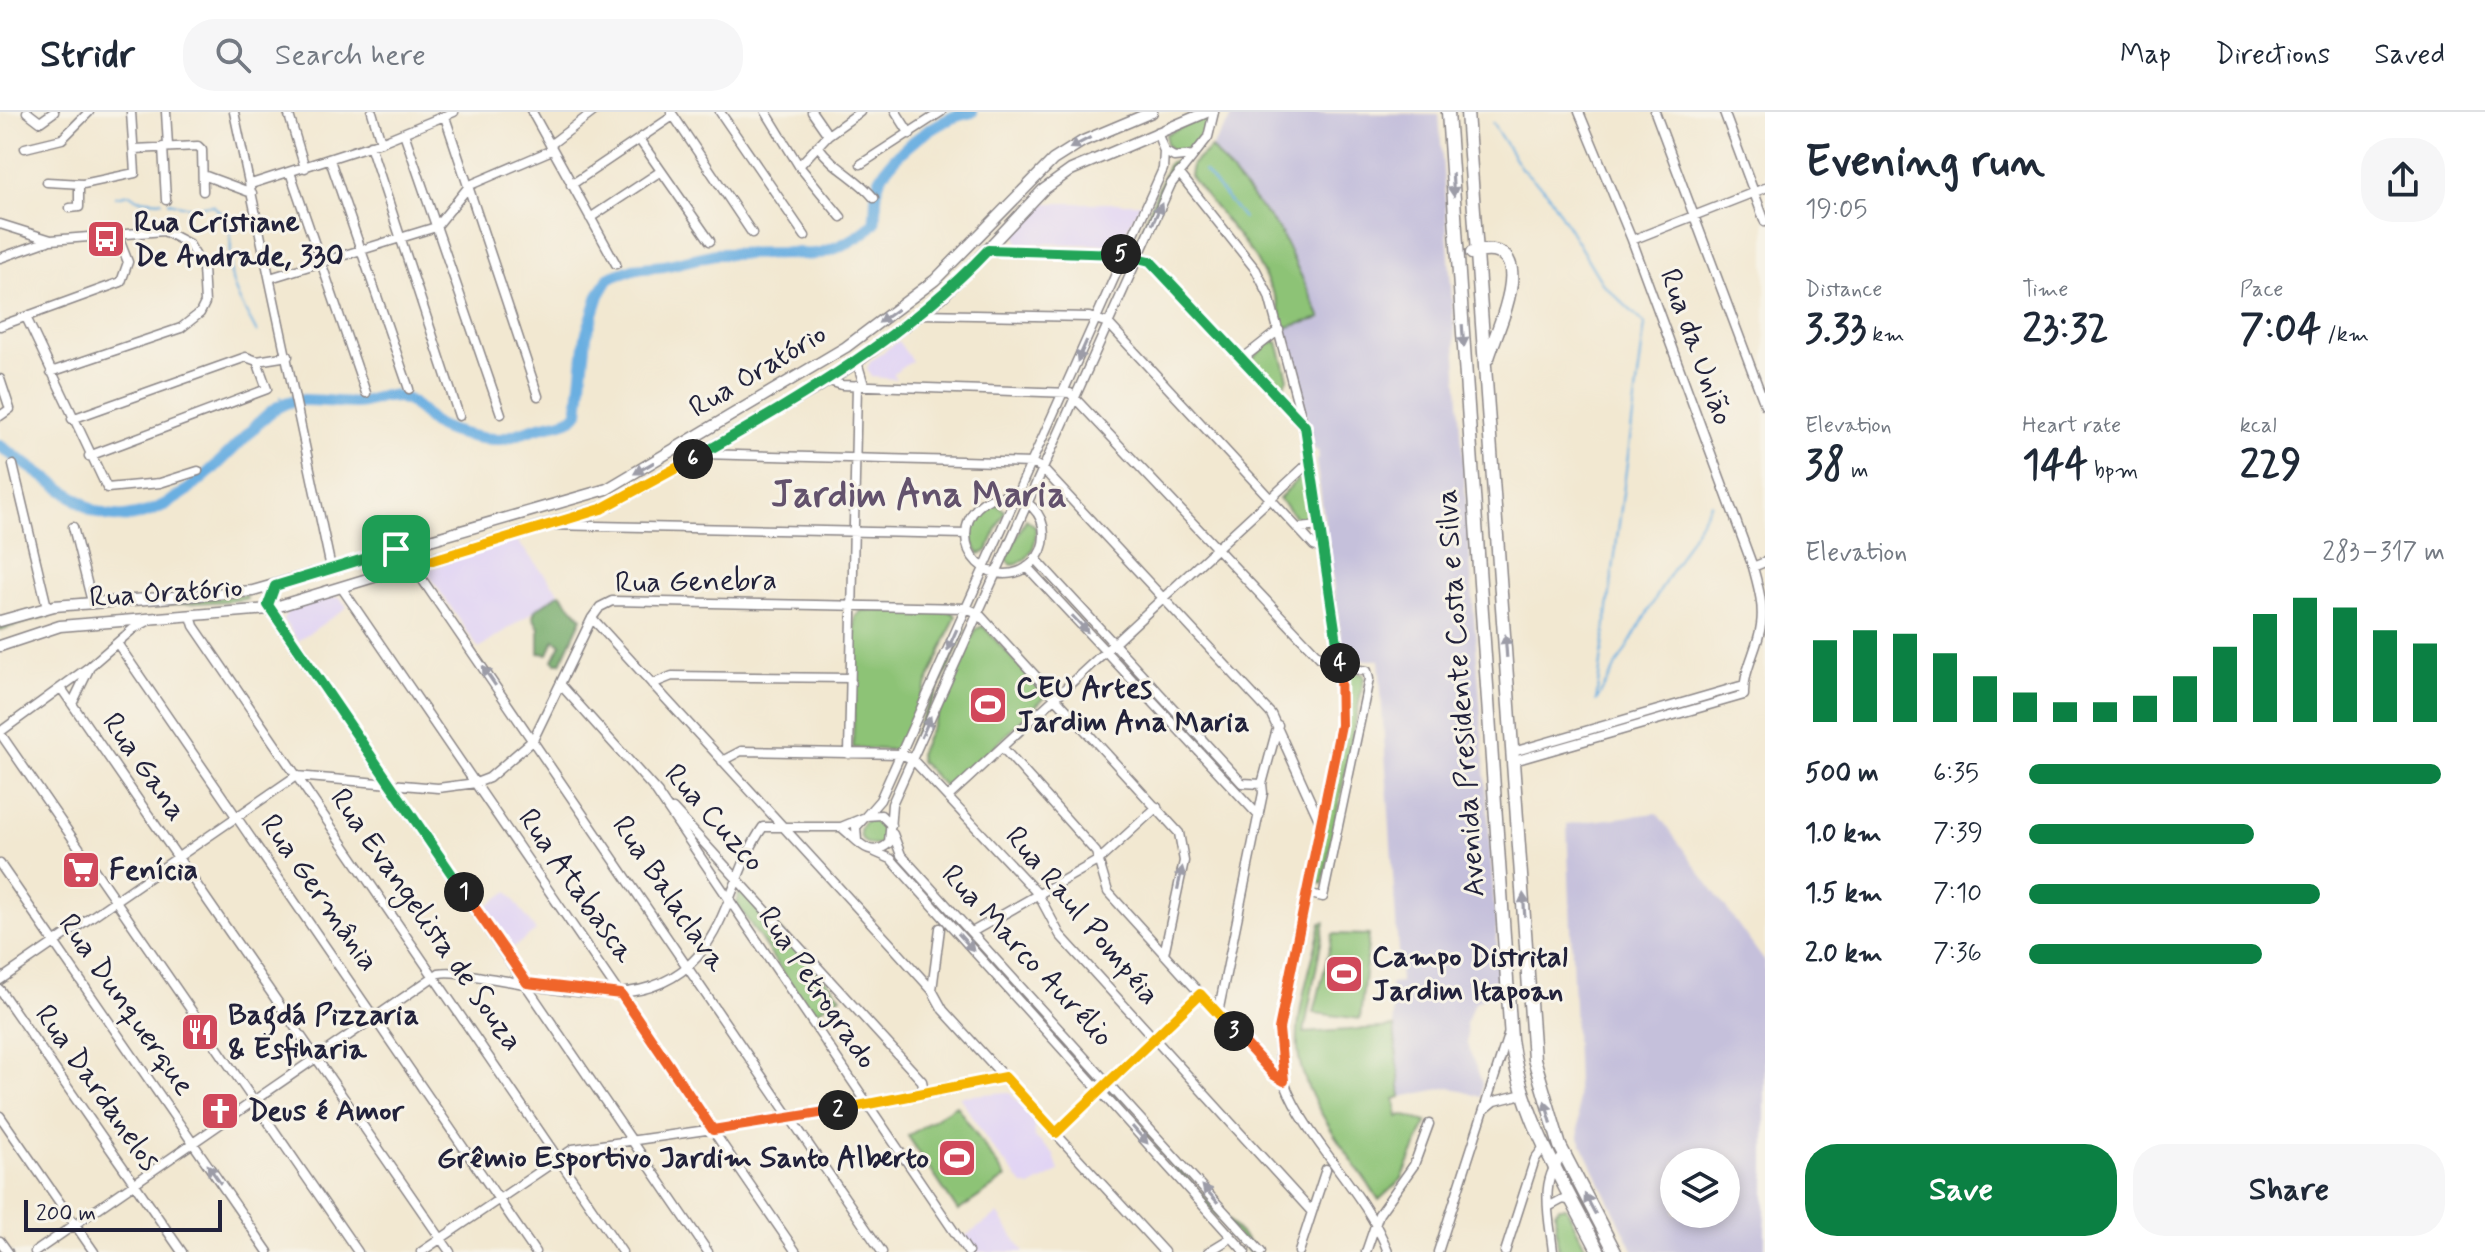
<!DOCTYPE html>
<meta charset="utf-8">
<style>
body{margin:0;font-family:Mynerve,sans-serif;background:#f6f6f7;color:#1f2937;height:100vh;display:flex;flex-direction:column;font-size:30px;white-space:nowrap}
*{box-sizing:border-box;margin:0}
p{font-size:26px;color:#747a83}
.icon{flex:none;width:44px;height:44px;fill:none;stroke:currentColor;stroke-width:2;stroke-linecap:round;stroke-linejoin:round}
.map{position:relative;flex:1;overflow:hidden}
.panel{display:flex;flex-direction:column;background:#fff;width:720px}
.panel>*{flex:none}
.tools{position:absolute;left:1660px;top:1036px;display:grid;gap:16px}
.tools a{display:grid;place-items:center;width:80px;height:80px;border-radius:50%;background:#fff;box-shadow:0 4px 12px #0003;font-size:40px}
.scale{position:absolute;left:24px;bottom:20px;width:198px;box-sizing:border-box;padding-left:8px;border:4px solid #22223b;border-top:0;font-size:22px;line-height:28px;white-space:nowrap;color:#22223b;-webkit-text-stroke:6px #f7f3e8;paint-order:stroke}
.pin{position:absolute;display:grid;place-items:center;width:68px;height:68px;color:#fff;margin:-34px;border-radius:16px;box-shadow:0 4px 12px #0006}
.km{position:absolute;width:40px;height:40px;margin:-20px;border-radius:50%;background:#222;color:#fff;font-size:22px;line-height:40px;text-align:center}
.round{display:grid;place-items:center;flex:none;width:84px;height:84px;border-radius:32px;background:#f6f6f7}
.head{display:flex;align-items:center;justify-content:space-between;height:136px;padding:0 40px}
h1{font-size:44px;font-weight:700;line-height:60px}
.stats{display:grid;grid-template-columns:repeat(3,1fr);gap:12px;height:136px;padding:8px 40px}
.stats div{display:grid;align-content:center}
.stats b{font-size:40px;font-weight:700}
.stats small{font-size:22px;font-weight:400}
.stats p{font-size:22px}
.chart{height:224px;padding:16px 40px}
.chart p{display:flex;justify-content:space-between}
.chart svg{width:100%;height:144px;margin-top:8px;stroke:#0b8043;stroke-width:6}
.button{display:flex;gap:16px;margin-top:auto;padding:16px 40px}
.button a{flex:1;height:92px;border-radius:32px;background:#0b8043;color:#fff;font-size:32px;font-weight:700;line-height:92px;text-align:center}
.button a+a{background:#f6f6f7;color:#1f2937}
ul{padding:0 40px;list-style:none;font-size:26px}
li{display:grid;grid-template-columns:128px 96px 1fr;align-items:center;height:60px}
li i{height:20px;border-radius:10px;background:#0b8043}
header{display:flex;align-items:center;gap:48px;box-sizing:border-box;height:112px;padding:0 40px;background:#fff;border-bottom:2px solid #e0e1e3}
header strong{font-size:38px}
nav{display:flex;gap:44px;margin-inline-start:auto;font-size:28px}
.search{width:560px;height:72px;background:#f6f6f7;display:flex;align-items:center;gap:20px;box-sizing:border-box;padding:0 28px;border-radius:32px;color:#747a83;font-size:30px}
main{display:flex;flex:1;min-height:0}
.map>svg:first-child{display:block}
</style>
<header>
<strong>Stridr</strong>
<div class="search"><svg class="icon" aria-label="search" viewBox="0 0 24 24"><circle cx="10" cy="10" r="6"/><path d="M15 15l6 6"/></svg>Search here</div>
<nav><a>Map</a><a>Directions</a><a>Saved</a></nav>
</header>
<main>
<div class="map">
<svg width="1765" height="1140" viewBox="0 0 1765 1140">
<rect width="100%" height="100%" fill="#f7f3e8"/>
<filter id="ink" filterUnits="userSpaceOnUse"><feTurbulence type="fractalNoise" baseFrequency=".0125" numOctaves="2"/><feDisplacementMap in="SourceGraphic" scale="16" xChannelSelector="R" yChannelSelector="G"/><feConvolveMatrix kernelMatrix="1 2 1 2 8 2 1 2 1" color-interpolation-filters="sRGB"/></filter>
<filter id="wash" filterUnits="userSpaceOnUse"><feTurbulence type="fractalNoise" baseFrequency=".006" numOctaves="4" result="noise"/><feDisplacementMap in="SourceGraphic" scale="32" xChannelSelector="R" yChannelSelector="G"/><feGaussianBlur stdDeviation="1.8" result="paint"/><feColorMatrix in="noise" values="0 0 0 0 0 0 0 0 0 0 0 0 0 0 0 0 0 1.4 0 .05"/><feComposite in="paint" operator="in"/></filter>
<g filter="url(#wash)">
<rect width="100%" height="100%" fill="#f2e8d1"/>
<path fill="#e1d4f4" d="M1040,91H1141L1118,133L1018,131L1015,119Z
M898,229L912,249L893,262L896,267L871,265L867,256L871,249Z
M517,429L560,481L479,537L427,460L428,457Z
M332,485L340,486L347,495L298,529L284,508L287,499Z
M508,779L536,819L511,837L483,797Z
M1009,980L1034,1008L1035,1025L1054,1043L1059,1060L1030,1075L1023,1073L991,1034L959,984Z
M998,1102L1024,1140H974L964,1125Z"/>
<path fill="#c5c0db" fill-rule="evenodd" d="M1235,0L1439,2L1500,876L1474,891L1466,911L1467,932L1482,971L1481,985L1450,975L1401,985L1390,871L1400,870L1379,548H1344L1316,349L1319,347L1318,339L1314,337L1284,216L1321,206L1236,67L1211,36Z
M1657,701L1765,850V1140H1634L1579,1026L1567,712ZM1674,1050H1726V1102H1674Z"/>
<path fill="#8dc376" stroke="#587258" stroke-width="2" d="M1207,4C1209,20 1191,42 1174,41L1166,32V22Z
M1211,36L1280,119L1321,206L1284,216L1277,188L1254,144L1190,64L1192,52Z
M1178,49L1141,129H1137L1169,51Z
M1271,229L1278,230L1288,266L1279,280L1250,249Z
M1300,364L1311,371L1316,401L1305,412L1299,409L1279,387Z
M996,392L1005,399L987,439L979,442C965,422 974,400 996,392Z
M1026,407L1035,414C1038,432 1030,451 1011,453L1006,446Z
M246,483L247,487L228,489L61,500L0,518V513L46,499Z
M862,498L952,500L956,504L901,633L893,638L853,636L855,505Z
M983,514L1046,584L951,676H946L920,649L919,642L976,517Z
M965,515L966,518L911,636L909,633Z
M1344,559L1363,562L1364,566L1323,772L1314,769L1344,620Z
M860 720a13 13 0 1 1 26 0a13 13 0 1 1-26 0Z
M739,781H746L841,884L811,903L737,792Z
M941,793L1015,875H1019L1097,965L969,828V822L940,797Z
M1325,810L1304,921L1394,915L1401,985L1395,987L1398,1005L1402,1003L1427,1010L1402,1067L1379,1088C1352,1046 1302,987 1298,938C1295,897 1313,851 1321,811Z
M1333,822L1369,823L1360,907L1314,901Z
M1108,975L1208,1089L1212,1090L1257,1140H1249L1225,1108H1220L1156,1036V1032L1106,979Z
M956,993L1006,1066L958,1099L908,1024Z
M1559,1095H1566L1588,1140H1558L1555,1100Z"/>
<path fill="#72a967" stroke="#4a6651" stroke-width="2" d="M560,481L582,506L561,551H556L553,548L561,532L554,528L548,542L539,541V516L533,505L535,498Z"/>
<g fill="none" stroke-linecap="round" stroke-linejoin="round">
<path stroke="#6bafe1" stroke-width="2" d="M960,2V0
M1492,11L1521,56L1547,80L1602,171L1645,212L1596,589L1711,391
M1204,59L1243,106
M115,85L130,82L137,87L162,89
M169,90L190,95L213,93C239,117 228,133 231,163C234,182 248,203 257,221
M281,285L283,291"/>
<path stroke="#6bafe1" stroke-width="12" d="M0,334L92,398C152,425 208,362 246,324C261,308 277,289 300,288C318,287 336,291 355,291C367,291 378,283 390,284C411,285 417,296 430,308C443,320 482,328 500,327C505,327 531,317 540,315C552,311 570,312 578,300L586,224L599,183L609,166L633,157L664,154L715,142L798,141C819,148 860,127 874,111C877,98 874,78 880,67C895,38 941,5 972,0"/>
</g>
</g>
<g filter="url(#ink)">
<g fill="none" stroke-linecap="round" stroke-linejoin="round">
<g stroke="#8a8586" stroke-width="11">
<path id="minor" d="M27,0L40,10L54,0
M166,0L168,34
M234,0L331,456
M288,0L305,56
M372,0L381,30
M532,0L616,152
M671,0L752,121
M720,0L805,124
M766,0L799,54L841,105
M812,0L828,23
M896,0L910,22
M1655,0L1765,293
M1724,0L1765,110
M445,5L538,284
M404,21L501,302
M639,27L710,129
M370,33L459,304
M550,33L593,0
M818,34C834,57 857,65 874,86
M163,35L166,88
M25,36L62,27L89,0
M134,37L198,34L202,38L203,79
M1164,39L1174,45L1193,43
M330,48L409,277
M861,52L941,0
M799,54L828,23L860,0
M290,60L366,281
M1179,61L1256,158L1269,184L1307,326L1337,517L1341,613L1279,917C1279,934 1279,955 1285,972C1306,1028 1367,1081 1388,1140
M203,63L252,81
M47,70L83,72L135,61L131,0
M251,72L381,30L454,0
M571,73L673,4
M70,96L79,95V72
M590,106L661,59
M0,112L51,128L164,119L189,132L203,156L205,191L200,201L181,216L51,260
M1632,128L1765,76
M988,138L1116,141L1148,147L1304,314
M0,146L48,129
M270,166L436,115L470,73L552,38
M921,202L1089,205L1108,211L1314,434L1326,439
M26,205L107,376L160,371L198,359
M0,214L121,170L128,150L117,122
M1242,247L1279,218
M257,249L288,244
M857,250L864,273
M0,267L10,297L0,304
M829,269L842,273L1070,281L1327,553L1367,559L1369,567L1323,785L1306,781
M72,307L246,245L257,249L267,277L89,344
M702,342L1032,351L1042,356L1271,602L1320,710
M13,353L47,495
M966 423a39 39 0 1 1 78 0a39 39 0 1 1-78 0Z
M549,413L966,422
M73,415L92,490
M1299,416L1321,414
M1035,446L1242,671L1262,672
M413,454L882,1140
M1027,455L1259,704
M1753,455L1765,450
M341,475L796,1140
M269,497L708,1140
M191,504L194,514L622,1140
M592,506L895,837L932,878L943,898L1164,1140
M117,531L535,1140
M560,572L658,681
M652,572L672,564L850,566
M61,576L450,1140
M72,592L89,557
M0,620L89,555L133,517L150,508
M0,621L358,1140
M1002,635L1096,740L1108,780L1274,963L1284,969
M1513,640L1744,573
M849,642L857,273
M722,649L741,639L901,642L912,647L1038,782L1060,823L1311,1099
M1514,649L1744,583C1743,558 1758,537 1761,513C1764,493 1758,474 1753,455L1632,128L1579,0
M655,678L968,1140
M948,685L1311,349
M673,697L922,969L925,982
M866,704L880,688L1163,57L1164,39L1157,20
M841,715C857,727 869,749 889,731L892,692L1171,72L1208,25L1214,0
M893,722L901,743L1261,1140
M857,729L856,715L866,704L881,703L891,713
M875,740L891,747L1245,1140
M0,752L268,1140
M972,820L1099,748L1157,695
M0,868L296,664L438,676L476,671L489,666L533,628L592,506L600,495L612,489L966,496L978,501L1179,721L1184,749L1164,842
M0,878L182,1140
M932,878L940,816
M1218,901L1263,681L1262,672L1278,613
M1484,998L1495,989L1523,982
M0,1004L94,1140
M1056,1021L1200,882
M1550,1094L1563,1087L1573,1089
M0,1129L8,1140
M35,1140L439,861C454,858 472,864 488,866C554,875 644,905 697,845C730,807 735,755 763,715H841L863,706
M421,1140L573,1037L791,1006L1005,965
M1208,1140L1226,1129
M1299,1140L1326,1057
M1366,1140L1379,1102L1414,1053L1429,1012
M1438,1140L1509,920
M1505,1140L1535,1047L1544,1035
M1553,1140C1550,1108 1537,1065 1565,1043"/>
</g>
<g stroke="#8a8586" stroke-width="13">
<path id="major" d="M0,509L54,494L253,479L607,377L846,235L935,168L1053,48L1083,29L1152,0
M0,534L60,514L269,497L610,393L818,275L857,250L943,184L1043,78L1071,58L1207,0"/>
</g>
<g stroke="#8a8586" stroke-width="15">
<path id="highway" d="M1448,0L1511,927C1521,1004 1564,1072 1599,1140
M1467,0L1534,947L1560,1034L1615,1140
M1472,141C1544,123 1497,216 1488,246"/>
</g>
<use href="#minor" stroke="#fff" stroke-width="8"/>
<use href="#major" stroke="#fff" stroke-width="10"/>
<use href="#highway" stroke="#fff" stroke-width="12"/>
</g>
<defs><path id="oneway-solid" d="M-6-.8H1V-3.2L6.5 0L1 3.2V.8H-6Z" transform="scale(2)"/></defs>
<g fill="#9c9ca7">
<use href="#oneway-solid" transform="translate(1080 31) rotate(152)"/>
<use href="#oneway-solid" transform="translate(1453 73) rotate(86)"/>
<use href="#oneway-solid" transform="translate(1157 102) rotate(-66)"/>
<use href="#oneway-solid" transform="translate(888 204) rotate(144)"/>
<use href="#oneway-solid" transform="translate(1463 224) rotate(86)"/>
<use href="#oneway-solid" transform="translate(1082 239) rotate(114)"/>
<use href="#oneway-solid" transform="translate(644 356) rotate(150)"/>
<use href="#oneway-solid" transform="translate(1080 512) rotate(47)"/>
<use href="#oneway-solid" transform="translate(952 528) rotate(114)"/>
<use href="#oneway-solid" transform="translate(1506 534) rotate(-94)"/>
<use href="#oneway-solid" transform="translate(489 564) rotate(-124)"/>
<use href="#oneway-solid" transform="translate(926 615) rotate(-66)"/>
<use href="#oneway-solid" transform="translate(1180 766) rotate(-78)"/>
<use href="#oneway-solid" transform="translate(1524 793) rotate(-94)"/>
<use href="#oneway-solid" transform="translate(966 830) rotate(48)"/>
<use href="#oneway-solid" transform="translate(1548 1000) rotate(-107)"/>
<use href="#oneway-solid" transform="translate(1140 1023) rotate(48)"/>
<use href="#oneway-solid" transform="translate(214 1062) rotate(-125)"/>
<use href="#oneway-solid" transform="translate(1210 1082) rotate(-132)"/>
<use href="#oneway-solid" transform="translate(1590 1092) rotate(-118)"/>
</g>
</g>
<g fill="none" stroke-linecap="round" stroke-linejoin="round" filter="url(#ink)">
<g stroke="#fff" stroke-width="16">
<path id="split-1" d="M396,437L275,474L268,493L464,780"/>
</g>
<g stroke="#fff" stroke-width="16">
<path id="split-2" d="M464,780L527,871L621,882L713,1018L838,998"/>
</g>
<g stroke="#fff" stroke-width="16">
<path id="split-3" d="M838,998L1005,965L1056,1021L1200,882L1234,919"/>
</g>
<g stroke="#fff" stroke-width="16">
<path id="split-4" d="M1234,919L1274,963L1284,969L1279,917L1341,613L1340,551"/>
</g>
<g stroke="#fff" stroke-width="16">
<path id="split-5" d="M1121,142L1150,149L1305,314L1340,551"/>
</g>
<g stroke="#fff" stroke-width="16">
<path id="split-6" d="M693,347C799,286 903,228 988,138L1121,142"/>
</g>
<g stroke="#fff" stroke-width="16">
<path id="split-7" d="M396,437L413,454L601,397L693,347"/>
</g>
<use href="#split-1" stroke="#22a559" stroke-width="10"/>
<use href="#split-2" stroke="#f0652b" stroke-width="10"/>
<use href="#split-3" stroke="#f5b400" stroke-width="10"/>
<use href="#split-4" stroke="#f0652b" stroke-width="10"/>
<use href="#split-5" stroke="#22a559" stroke-width="10"/>
<use href="#split-6" stroke="#22a559" stroke-width="10"/>
<use href="#split-7" stroke="#f5b400" stroke-width="10"/>
</g>
<defs>
<g id="bus-square" transform="scale(2)"><rect x="-9" y="-9" width="18" height="18" rx="4" fill="#d1495b" stroke="#f7f3e8"/><path d="M-5-6H5V4H4V6H2V4H-2V6H-4V4H-5ZM-3.5-4V0h7V-4ZM-3.5 1.2v1.5H-2V1.2ZM2 1.2v1.5H3.5V1.2Z" fill="#fff"/></g>
<g id="stadium-square" transform="scale(2)"><rect x="-9" y="-9" width="18" height="18" rx="4" fill="#d1495b" stroke="#f7f3e8"/><path d="M0-5a6.5 5 0 1 0 0 10a6.5 5 0 1 0 0-10ZM-3.5-1.8h7v3.6h-7Z" fill="#fff"/></g>
<g id="supermarket-square" transform="scale(2)"><rect x="-9" y="-9" width="18" height="18" rx="4" fill="#d1495b" stroke="#f7f3e8"/><path d="M-6-5.5h2.5l.6 2H6L4.5 2H-2.5L-4.4-4H-6ZM-1.5 3.2a1.3 1.3 0 1 0 .1 0ZM3 3.2a1.3 1.3 0 1 0 .1 0Z" fill="#fff"/></g>
<g id="restaurant-square" transform="scale(2)"><rect x="-9" y="-9" width="18" height="18" rx="4" fill="#d1495b" stroke="#f7f3e8"/><path d="M-5-6h1v4h1v-4h1v4h1v-4h1v5L-1.5 .5V6h-2V.5L-5-1ZM5-6V6H3V1.5H1.5Q1.5-4 5-6Z" fill="#fff"/></g>
<g id="church-square" transform="scale(2)"><rect x="-9" y="-9" width="18" height="18" rx="4" fill="#d1495b" stroke="#f7f3e8"/><path d="M-1.2-6h2.4v3.5h3.3v2.4h-3.3V6h-2.4V-.1h-3.3v-2.4h3.3Z" fill="#fff"/></g>
</defs>
<g fill-rule="evenodd">
<use href="#bus-square" x="106" y="127"/>
<use href="#stadium-square" x="988" y="593"/>
<use href="#supermarket-square" x="81" y="758"/>
<use href="#stadium-square" x="1344" y="862"/>
<use href="#restaurant-square" x="200" y="920"/>
<use href="#church-square" x="220" y="999"/>
<use href="#stadium-square" x="957" y="1046"/>
</g>
<g text-anchor="middle" dominant-baseline="central" stroke-width="6" stroke-linejoin="round" paint-order="stroke">
<g font-size="30" font-weight="bold" fill="#22223b" stroke="#f7f3e8" text-anchor="start">
<text x="134" y="110">Rua Cristiane<tspan x="134" dy="34">De Andrade, 330</tspan></text>
<text x="1016" y="576">CEU Artes<tspan x="1016" dy="34">Jardim Ana Maria</tspan></text>
<text x="109" y="758">Fenícia</text>
<text x="1372" y="845">Campo Distrital<tspan x="1372" dy="34">Jardim Itapoan</tspan></text>
<text x="228" y="903">Bagdá Pizzaria<tspan x="228" dy="34">&amp; Esfiharia</tspan></text>
<text x="248" y="999">Deus é Amor</text>
<text x="929" y="1046" text-anchor="end">Grêmio Esportivo Jardim Santo Alberto</text>
</g>
<g font-size="30" fill="#22223b" stroke="#f7f3e8">
<text transform="translate(1696 235) rotate(70)">Rua da União</text>
<text transform="translate(758 259) rotate(-31)">Rua Oratório</text>
<text transform="translate(696 470) rotate(-1)">Rua Genebra</text>
<text transform="translate(166 481) rotate(-4)">Rua Oratório</text>
<text transform="translate(1461 581) rotate(-94)">Avenida Presidente Costa e Silva</text>
<text transform="translate(144 655) rotate(55)">Rua Gana</text>
<text transform="translate(714 706) rotate(48)">Rua Cuzco</text>
<text transform="translate(576 774) rotate(55)">Rua Atabasca</text>
<text transform="translate(319 781) rotate(55)">Rua Germânia</text>
<text transform="translate(669 782) rotate(56)">Rua Balaclava</text>
<text transform="translate(1082 804) rotate(50)">Rua Raul Pompéia</text>
<text transform="translate(426 808) rotate(55)">Rua Evangelista de Souza</text>
<text transform="translate(1027 844) rotate(47)">Rua Marco Aurélio</text>
<text transform="translate(817 876) rotate(56)">Rua Petrogrado</text>
<text transform="translate(126 893) rotate(55)">Rua Dunquerque</text>
<text transform="translate(97 976) rotate(55)">Rua Dardanelos</text>
</g>
<g font-size="38" font-weight="bold" fill="#63526d" stroke="#f7f3e8">
<text x="919" y="383">Jardim Ana Maria</text>
</g>
</g>
</svg>
<div class="tools">
<a><svg class="icon" aria-label="layers" viewBox="0 0 24 24"><path d="M12 4l9 5-9 5-9-5zM3 14l9 5 9-5"/></svg></a>
</div>
<div class="scale">200 m</div>
<div class="pin" style="left:396px;top:437px;background:#1e9e55"><svg class="icon" aria-label="arrive" viewBox="0 0 24 24"><path d="M6 21V4h12l-3 4 3 4H6"/></svg></div>
<b class="km" style="left:464px;top:780px">1</b>
<b class="km" style="left:838px;top:998px">2</b>
<b class="km" style="left:1234px;top:919px">3</b>
<b class="km" style="left:1340px;top:551px">4</b>
<b class="km" style="left:1121px;top:142px">5</b>
<b class="km" style="left:693px;top:347px">6</b>
</div>
<section class="panel">
<div class="head"><div><h1>Evening run</h1><p>19:05</p></div><a class="round"><svg class="icon" aria-label="share" viewBox="0 0 24 24"><path d="M12 15V3M7 8l5-5 5 5M5 13v7h14v-7"/></svg></a></div>
<div class="stats">
<div><p>Distance</p><b>3.33<small> km</small></b></div>
<div><p>Time</p><b>23:32</b></div>
<div><p>Pace</p><b>7:04<small> /km</small></b></div>
</div>
<div class="stats">
<div><p>Elevation</p><b>38<small> m</small></b></div>
<div><p>Heart rate</p><b>144<small> bpm</small></b></div>
<div><p>kcal</p><b>229</b></div>
</div>
<div class="chart"><p><span>Elevation</span>283–317 m</p>
<svg viewBox="0 0 160 44" preserveAspectRatio="none"><path d="M5 44V19M15 44V16M25 44V17M35 44V23M45 44V30M55 44V35M65 44V38M75 44V38M85 44V36M95 44V30M105 44V21M115 44V11M125 44V6M135 44V9M145 44V16M155 44V20"/></svg>
</div>
<ul>
<li><b>500 m</b>6:35<i style="width:99%"></i></li>
<li><b>1.0 km</b>7:39<i style="width:54%"></i></li>
<li><b>1.5 km</b>7:10<i style="width:70%"></i></li>
<li><b>2.0 km</b>7:36<i style="width:56%"></i></li>
</ul>
<div class="button"><a>Save</a><a>Share</a></div>
</section>
</main>
